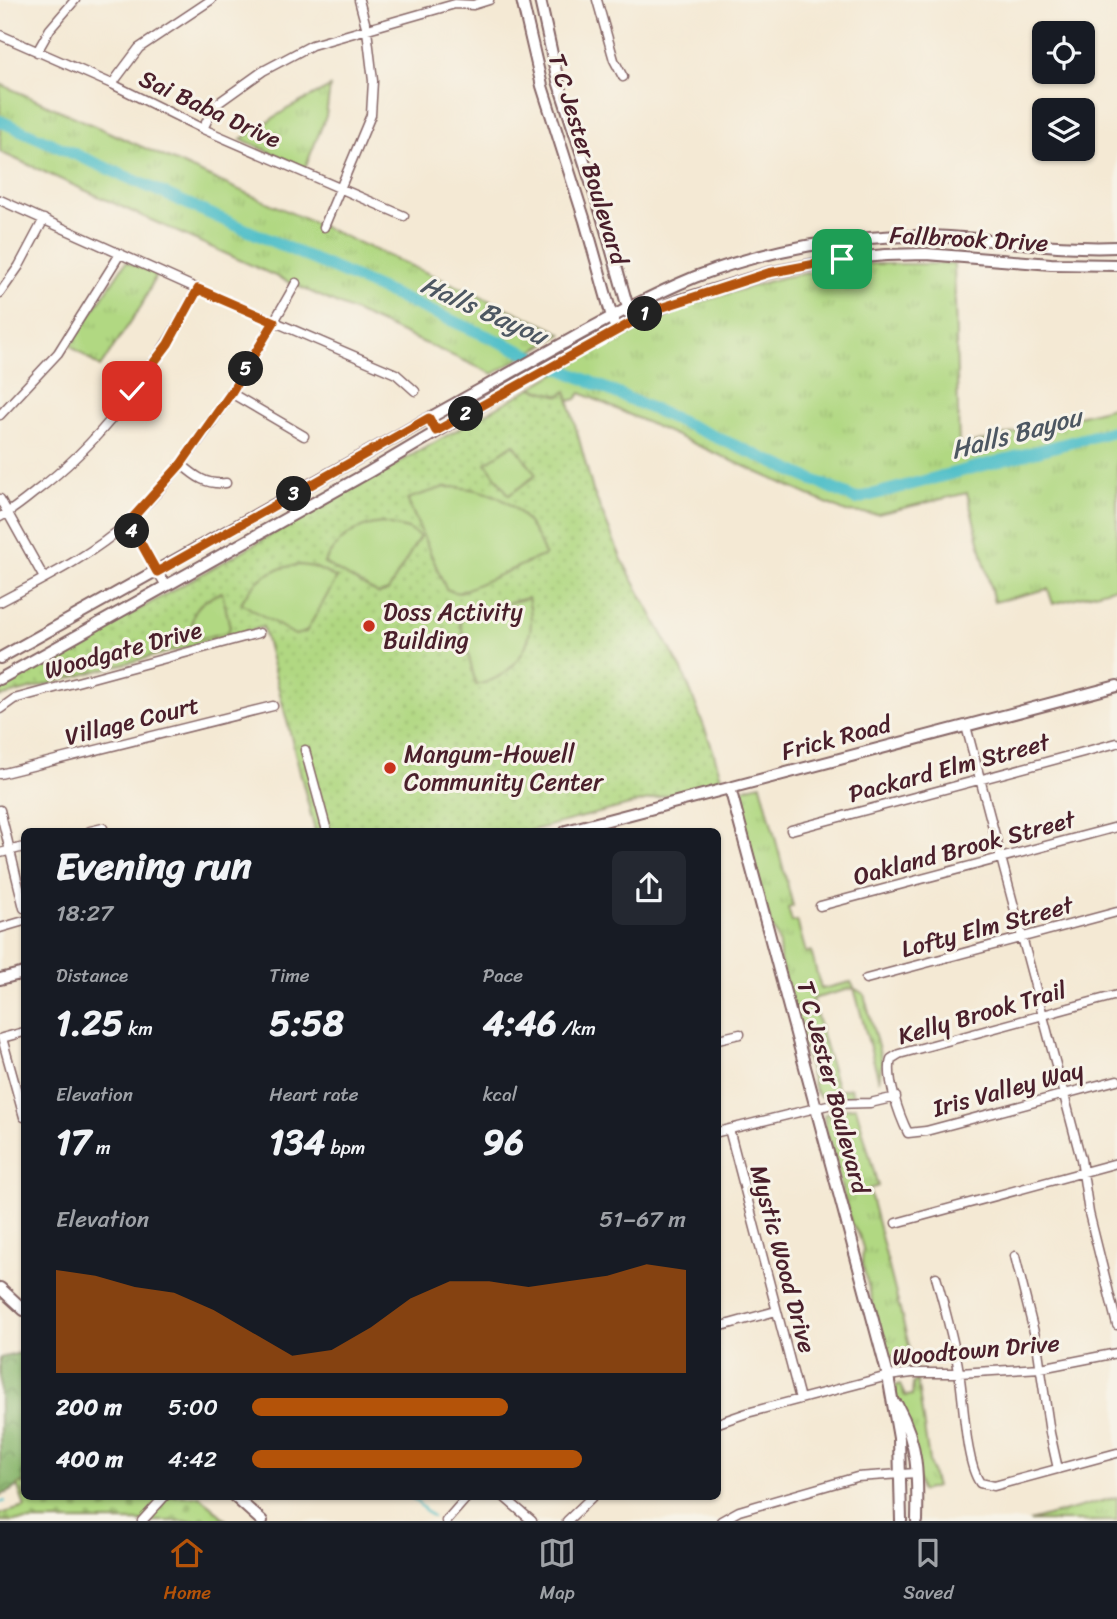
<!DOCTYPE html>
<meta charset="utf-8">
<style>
body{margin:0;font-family:Sriracha,sans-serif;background:#242831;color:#f1f3f6;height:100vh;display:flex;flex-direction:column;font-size:26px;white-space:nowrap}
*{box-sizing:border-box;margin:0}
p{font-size:23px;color:#9ea1a6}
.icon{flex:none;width:38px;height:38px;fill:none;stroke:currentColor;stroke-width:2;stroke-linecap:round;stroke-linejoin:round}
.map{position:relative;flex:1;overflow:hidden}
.side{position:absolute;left:21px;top:828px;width:700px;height:672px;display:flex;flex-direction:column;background:#171b24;border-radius:10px;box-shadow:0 2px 5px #0004}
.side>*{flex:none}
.controls{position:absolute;left:1032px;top:21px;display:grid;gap:14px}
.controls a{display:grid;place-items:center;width:63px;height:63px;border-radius:10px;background:#171b24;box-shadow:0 2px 5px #0004;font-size:35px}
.pin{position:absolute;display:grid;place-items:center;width:60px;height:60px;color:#fff;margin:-30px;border-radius:14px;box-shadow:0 4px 10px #0006}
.km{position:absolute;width:35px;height:35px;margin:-18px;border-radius:50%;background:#222;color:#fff;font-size:19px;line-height:35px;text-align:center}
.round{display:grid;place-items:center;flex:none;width:74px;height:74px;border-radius:10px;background:#242831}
.summary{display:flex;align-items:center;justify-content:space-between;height:119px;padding:0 35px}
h1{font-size:38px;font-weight:800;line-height:52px}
.metrics{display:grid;grid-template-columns:repeat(3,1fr);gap:10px;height:119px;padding:7px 35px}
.metrics div{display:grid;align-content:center}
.metrics b{font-size:35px;font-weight:800}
.metrics small{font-size:19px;font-weight:400}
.metrics p{font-size:19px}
.chart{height:196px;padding:14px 35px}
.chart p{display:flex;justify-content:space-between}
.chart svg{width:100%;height:126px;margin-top:7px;fill:#b45309;opacity:.7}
ul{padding:0 35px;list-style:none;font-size:23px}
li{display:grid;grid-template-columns:112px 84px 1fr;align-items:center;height:52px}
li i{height:18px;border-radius:9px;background:#b45309}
.tabs{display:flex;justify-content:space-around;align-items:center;height:98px;border-top:2px solid #363941;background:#171b24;font-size:19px;color:#9ea1a6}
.tabs a{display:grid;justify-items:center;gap:4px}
.tabs .active{color:#b45309}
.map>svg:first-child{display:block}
</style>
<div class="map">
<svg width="1117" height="1521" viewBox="0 0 1117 1521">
<defs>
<pattern id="grass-tufts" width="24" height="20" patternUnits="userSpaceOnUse" patternTransform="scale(1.75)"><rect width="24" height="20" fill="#b1d882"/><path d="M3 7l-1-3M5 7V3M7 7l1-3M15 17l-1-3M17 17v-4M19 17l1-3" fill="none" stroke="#9ab970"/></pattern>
<pattern id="forest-crowns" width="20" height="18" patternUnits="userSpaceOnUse" patternTransform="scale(1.75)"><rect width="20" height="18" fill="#8cb870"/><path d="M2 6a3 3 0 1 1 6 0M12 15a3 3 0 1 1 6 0" fill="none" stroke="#74955c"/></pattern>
<pattern id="cemetery-stones" width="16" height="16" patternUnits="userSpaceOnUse" patternTransform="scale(1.75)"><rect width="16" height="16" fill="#b1d882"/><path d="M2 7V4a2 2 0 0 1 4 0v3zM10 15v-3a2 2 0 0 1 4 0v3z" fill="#9ab970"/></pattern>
<pattern id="park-dots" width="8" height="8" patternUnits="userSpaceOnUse" patternTransform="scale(1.75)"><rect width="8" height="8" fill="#b1d882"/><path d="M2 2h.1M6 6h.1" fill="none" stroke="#9ab970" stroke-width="1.8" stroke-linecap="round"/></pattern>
</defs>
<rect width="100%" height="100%" fill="#f7f3e8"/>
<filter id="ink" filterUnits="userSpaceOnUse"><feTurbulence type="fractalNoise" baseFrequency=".0143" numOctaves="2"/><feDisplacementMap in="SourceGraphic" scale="14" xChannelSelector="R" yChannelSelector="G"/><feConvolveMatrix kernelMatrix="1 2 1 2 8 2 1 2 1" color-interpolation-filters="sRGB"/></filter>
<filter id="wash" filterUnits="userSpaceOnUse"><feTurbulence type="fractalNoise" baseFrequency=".00686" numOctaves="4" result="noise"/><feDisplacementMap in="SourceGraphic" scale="28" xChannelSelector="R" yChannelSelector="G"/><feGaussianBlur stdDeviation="1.57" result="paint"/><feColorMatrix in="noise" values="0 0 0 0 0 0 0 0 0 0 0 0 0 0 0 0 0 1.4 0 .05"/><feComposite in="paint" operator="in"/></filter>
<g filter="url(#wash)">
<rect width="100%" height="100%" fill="#f4e9d4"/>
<path fill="url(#grass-tufts)" stroke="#7e7c56" stroke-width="2" d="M0,84L549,327L562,334L493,374L0,152Z
M330,87L326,116L305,168L241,139L287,109Z
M126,262L157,273L142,305L100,367L70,345Z
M863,264H954L959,447L1117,406V587L1053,604L1048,589L994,602L967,493L878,514L846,512L581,393L576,399L569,401L566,392L560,396L531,388L606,344L611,346L637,331L636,325L693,304L784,277Z
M761,784L793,906L788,908L792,922L797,921L806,953L811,951L821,989L851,982L854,988L864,994L882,1062L879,1081L854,988L812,999L838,1091L851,1088L854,1099H840L833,1093L820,1097L815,1090L780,961C779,943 780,940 770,923L736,798C739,787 752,786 761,784Z
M856,1107L878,1186L869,1189L915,1369L907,1364L904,1353L897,1354V1363H891L888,1360L862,1263L863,1248L859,1235L851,1223L825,1126L824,1115L828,1113L835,1125L842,1123L840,1116L843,1109Z
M917,1379L929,1461L936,1487L921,1491L895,1394L896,1385H900L905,1396L912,1395L913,1384Z
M1117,1497V1521H1029Z"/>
<path fill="url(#forest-crowns)" stroke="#6b6c4e" stroke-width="2" d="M24,1352V1483C15,1486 10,1493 0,1495V1358Z"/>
<path fill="url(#cemetery-stones)" stroke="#7e7c56" stroke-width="2" d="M24,1483V1496H200L227,1521H0V1514L25,1507L17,1485Z"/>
<path fill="url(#park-dots)" stroke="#7e7c56" stroke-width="2" d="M531,388L560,396L566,391L593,491L622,560L683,672L713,750L722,781L529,831H315L263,627L0,697V688Z"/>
<path fill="#b1d882" stroke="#7e7c56" stroke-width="2" d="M514,444L536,475L509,495L486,463Z
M445,487C497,487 526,506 545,555L458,593L446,589L407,499Z
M382,523L408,529L420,536L388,591L379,594L324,563C337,539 355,526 382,523Z
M300,565L314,567L337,578L306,632L295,635L241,603C255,578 272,567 300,565Z
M222,592L230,627L228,632L194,640C187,613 198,601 222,592Z
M528,598C539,639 518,676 476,685L460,622L468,613Z"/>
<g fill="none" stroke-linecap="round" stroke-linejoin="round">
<path stroke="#52c0c9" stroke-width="2" d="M410,1496L433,1517
M0,1503L5,1501"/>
<path stroke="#52c0c9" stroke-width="12" d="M0,121L856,499L1117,430"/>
</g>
</g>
<g filter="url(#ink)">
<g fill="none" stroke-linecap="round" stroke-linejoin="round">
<g stroke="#866666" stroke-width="11">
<path id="street" d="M597,0L614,60L623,77
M0,35L112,84L203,129L404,216
M37,52L50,29L75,0
M112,84L139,48L211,0
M203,129L214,106L263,71L312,45L455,4L473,5L489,0
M0,200L198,289L396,374L415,391
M324,227L371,115L373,81L367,30L359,0
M0,293L19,266L44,219
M231,393L304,436
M0,415L58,353L120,254
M181,464C196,477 206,485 226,483
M0,499L44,578
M0,517C13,510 24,501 35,492C105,440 157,365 198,289
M126,524L137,536L166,586
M0,602C43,579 91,556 127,523C198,457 248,367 296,283
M0,709L14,699L259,633
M966,726L1081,1159L1089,1213L1117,1325
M305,750L327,831
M0,774L273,706
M0,810L24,908
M791,830L1117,743
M90,831L103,828
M0,853L24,847
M820,906L1117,827
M0,928L24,921
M866,979L1117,912
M1117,995L899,1054L891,1059C886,1078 899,1115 908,1133L926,1131L1117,1080
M24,1032L2,1038L24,1117
M718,1039L740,1034
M729,1129L800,1399
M718,1132L832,1104L870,1103L896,1097
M896,1223L1117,1163
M1015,1256L1037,1344L1050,1433L1058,1469
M936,1277C945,1309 954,1340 959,1372C964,1400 965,1462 980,1483L994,1486L1117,1453
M718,1327L776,1311
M718,1423L747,1413L888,1376L912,1373H959L1041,1368L1117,1353
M503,1496L532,1521
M142,1521L165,1496
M446,1521L468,1496
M567,1521L593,1496
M721,1521L739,1511L857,1477L916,1473"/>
</g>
<g stroke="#866666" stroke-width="14">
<path id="secondary" d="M522,0L542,86L585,221L614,324
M540,0L558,81L602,216L630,315
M0,658L562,344C606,320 649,296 695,277C767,249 848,235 925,236C989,237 1053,250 1117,247
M0,679L369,472L524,380L631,321L677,301L768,273L842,259L886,255L926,254L1051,264L1117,265
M730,788L888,1376L899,1438L901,1521
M566,831L1117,686
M0,979L24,973
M0,1288L24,1310
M897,1405C919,1445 918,1477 917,1521
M234,1496L262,1521"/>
</g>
<use href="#street" stroke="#fff" stroke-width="8"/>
<use href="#secondary" stroke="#fff" stroke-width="10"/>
</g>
</g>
<g fill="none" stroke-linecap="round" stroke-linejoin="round" filter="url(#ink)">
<g stroke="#fff" stroke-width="14">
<path id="route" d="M132,391L168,344L198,289L274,322L231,393L181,464L127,524L137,536L157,572L429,418L436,431L654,310L768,273L842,259"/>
</g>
<use href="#route" stroke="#b45309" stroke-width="9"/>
</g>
<g fill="#c8321e" stroke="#f7f3e8" stroke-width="2.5">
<circle cx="369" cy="626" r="7"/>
<circle cx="390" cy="768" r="7"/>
</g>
<g text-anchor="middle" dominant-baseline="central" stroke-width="6" stroke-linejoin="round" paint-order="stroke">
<g font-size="24" fill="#4a1f2b" stroke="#f7f3e8">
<text transform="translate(210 109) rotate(25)">Sai Baba Drive</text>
<text transform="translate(588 159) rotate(73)">T C Jester Boulevard</text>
<text transform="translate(969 239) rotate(3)">Fallbrook Drive</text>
<text transform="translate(123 650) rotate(-15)">Woodgate Drive</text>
<text transform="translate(132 721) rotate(-14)">Village Court</text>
<text transform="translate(836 738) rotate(-15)">Frick Road</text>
<text transform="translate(949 768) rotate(-15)">Packard Elm Street</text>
<text transform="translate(964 848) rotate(-15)">Oakland Brook Street</text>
<text transform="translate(987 927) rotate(-15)">Lofty Elm Street</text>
<text transform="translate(982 1013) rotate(-16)">Kelly Brook Trail</text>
<text transform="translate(833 1087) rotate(75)">T C Jester Boulevard</text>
<text transform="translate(1008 1089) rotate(-15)">Iris Valley Way</text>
<text transform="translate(783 1259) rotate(75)">Mystic Wood Drive</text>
<text transform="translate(976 1350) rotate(-5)">Woodtown Drive</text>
</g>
<g font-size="24" fill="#4a1f2b" stroke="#f7f3e8" text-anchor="start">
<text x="383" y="612">Doss Activity<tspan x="383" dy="28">Building</tspan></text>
<text x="404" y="754">Mangum-Howell<tspan x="404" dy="28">Community Center</tspan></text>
</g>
<g font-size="26" font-style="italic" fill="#4d5762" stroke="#f7f3e8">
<text transform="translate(484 310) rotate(24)">Halls Bayou</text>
<text transform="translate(1016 433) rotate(-15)">Halls Bayou</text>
</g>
</g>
</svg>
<div class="controls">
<a><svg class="icon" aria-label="locate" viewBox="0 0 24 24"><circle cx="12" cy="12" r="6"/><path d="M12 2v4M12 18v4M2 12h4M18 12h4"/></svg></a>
<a><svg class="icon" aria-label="layers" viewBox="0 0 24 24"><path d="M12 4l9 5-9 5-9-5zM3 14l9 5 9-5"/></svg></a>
</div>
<div class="pin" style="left:842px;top:259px;background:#1e9e55"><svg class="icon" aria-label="arrive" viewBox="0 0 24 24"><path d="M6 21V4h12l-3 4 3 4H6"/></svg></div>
<div class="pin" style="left:132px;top:391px;background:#d93025"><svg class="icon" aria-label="check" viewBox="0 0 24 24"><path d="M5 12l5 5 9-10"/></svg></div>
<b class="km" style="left:645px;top:314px">1</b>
<b class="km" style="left:466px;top:414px">2</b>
<b class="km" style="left:294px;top:494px">3</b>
<b class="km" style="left:132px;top:531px">4</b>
<b class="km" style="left:246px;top:369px">5</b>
<section class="side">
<div class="summary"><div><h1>Evening run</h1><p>18:27</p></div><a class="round"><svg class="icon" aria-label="share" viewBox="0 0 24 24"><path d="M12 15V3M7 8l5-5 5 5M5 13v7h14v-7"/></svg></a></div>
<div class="metrics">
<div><p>Distance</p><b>1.25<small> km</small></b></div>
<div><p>Time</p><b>5:58</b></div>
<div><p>Pace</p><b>4:46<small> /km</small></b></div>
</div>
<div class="metrics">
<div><p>Elevation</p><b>17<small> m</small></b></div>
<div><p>Heart rate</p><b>134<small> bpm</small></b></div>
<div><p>kcal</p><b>96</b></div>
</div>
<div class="chart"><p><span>Elevation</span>51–67 m</p>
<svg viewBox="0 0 160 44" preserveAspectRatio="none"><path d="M0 44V8L10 10L20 14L30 16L40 22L50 30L60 38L70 36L80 28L90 18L100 12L110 12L120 14L130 12L140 10L150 6L160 8V44z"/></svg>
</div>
<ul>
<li><b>200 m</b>5:00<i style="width:59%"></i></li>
<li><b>400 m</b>4:42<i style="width:76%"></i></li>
</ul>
</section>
</div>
<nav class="tabs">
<a class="active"><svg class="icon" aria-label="home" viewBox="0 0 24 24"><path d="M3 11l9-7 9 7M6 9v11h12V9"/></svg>Home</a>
<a><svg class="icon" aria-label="map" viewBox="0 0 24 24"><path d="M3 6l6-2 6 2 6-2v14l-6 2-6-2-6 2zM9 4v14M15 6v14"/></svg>Map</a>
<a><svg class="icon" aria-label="saved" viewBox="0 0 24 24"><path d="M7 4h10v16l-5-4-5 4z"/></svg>Saved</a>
</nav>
